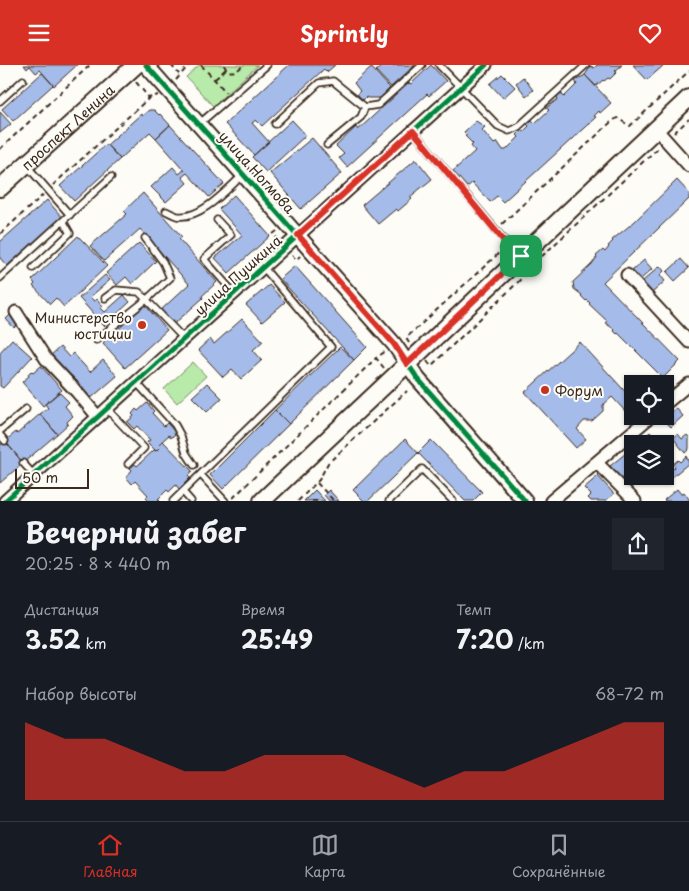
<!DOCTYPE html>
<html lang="ru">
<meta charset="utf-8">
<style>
body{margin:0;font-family:"Playpen Sans",sans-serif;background:#20242c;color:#f1f3f6;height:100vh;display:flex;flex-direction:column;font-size:19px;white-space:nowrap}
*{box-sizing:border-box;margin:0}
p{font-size:16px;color:#9ea1a6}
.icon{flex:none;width:28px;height:28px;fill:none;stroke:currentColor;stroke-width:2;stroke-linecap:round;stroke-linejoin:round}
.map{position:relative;height:436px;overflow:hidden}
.drawer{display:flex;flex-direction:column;background:#171b24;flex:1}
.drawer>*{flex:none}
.fabs{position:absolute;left:624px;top:310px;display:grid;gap:10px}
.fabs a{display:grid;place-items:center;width:50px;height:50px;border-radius:0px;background:#171b24;box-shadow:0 1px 4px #0004;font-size:25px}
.scale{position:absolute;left:15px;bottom:12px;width:74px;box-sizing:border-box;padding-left:5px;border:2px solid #3b2a1e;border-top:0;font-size:14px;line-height:18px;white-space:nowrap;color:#3b2a1e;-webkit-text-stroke:4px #fdfcf7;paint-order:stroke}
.pin{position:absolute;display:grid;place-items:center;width:42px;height:42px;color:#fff;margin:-21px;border-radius:10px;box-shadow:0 2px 8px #0006}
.round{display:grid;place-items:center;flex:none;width:52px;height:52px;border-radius:0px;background:#20242c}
.summary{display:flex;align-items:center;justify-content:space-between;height:85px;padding:0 25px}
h1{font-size:28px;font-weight:700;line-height:38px}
.figures{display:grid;grid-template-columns:repeat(3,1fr);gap:8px;height:85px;padding:5px 25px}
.figures div{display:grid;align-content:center}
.figures b{font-size:25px;font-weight:700}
.figures small{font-size:14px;font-weight:400}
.figures p{font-size:14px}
.chart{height:140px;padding:10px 25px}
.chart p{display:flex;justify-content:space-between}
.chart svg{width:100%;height:90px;margin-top:5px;fill:#d93025;opacity:.7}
header{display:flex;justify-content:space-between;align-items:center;height:65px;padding:0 25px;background:#d93025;color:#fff;font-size:22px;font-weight:700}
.dock{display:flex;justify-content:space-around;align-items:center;height:70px;border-top:1px solid #363941;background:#171b24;font-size:14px;color:#9ea1a6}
.dock a{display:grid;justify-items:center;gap:2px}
.dock .on{color:#d93025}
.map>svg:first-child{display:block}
</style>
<header><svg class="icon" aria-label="menu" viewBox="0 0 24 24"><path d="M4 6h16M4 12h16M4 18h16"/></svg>Sprintly<svg class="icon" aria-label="heart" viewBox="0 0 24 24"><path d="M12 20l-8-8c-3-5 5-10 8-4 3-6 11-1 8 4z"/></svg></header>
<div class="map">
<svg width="689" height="436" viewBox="0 0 689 436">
<rect width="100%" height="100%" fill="#fdfcf7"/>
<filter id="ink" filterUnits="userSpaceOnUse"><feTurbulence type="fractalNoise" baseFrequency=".02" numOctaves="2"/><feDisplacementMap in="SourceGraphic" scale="10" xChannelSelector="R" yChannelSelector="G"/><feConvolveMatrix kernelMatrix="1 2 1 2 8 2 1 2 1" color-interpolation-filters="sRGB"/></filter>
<g filter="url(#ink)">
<path fill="#b8eaaa" stroke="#7a8a64" d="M199,0H258L213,41L186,12Z
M193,297L206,311L177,338L164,324Z"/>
<path fill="#a5bbe9" stroke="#3b2a1e" d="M24,0H77L54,21L40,5L36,8L30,1L27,4Z
M289,0H335L327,7L324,4L262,61L256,55L252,58L269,77L254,90L225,59Z
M383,0H415L391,22L376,6Z
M431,0L446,16L429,31L427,29L347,102L339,93L344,89L336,81L356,62L358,65L409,18L411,19Z
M597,0H622L615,6L617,7L610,14L608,13L604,16L603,15L596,21L585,10L591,1L594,3Z
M633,0H664L647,15Z
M371,2L390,23L382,31V33H368L366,32L363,35L357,29L360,26L354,18Z
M42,8L53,20L13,56L2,44Z
M502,9L515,22L503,33L490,19Z
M585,10L611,38L600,48L599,46L594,51L596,52L503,137L497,131L490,137L472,118L467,122L453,106L475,86L471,81L473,79L465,71L467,70L464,67L476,56L485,62L482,65L494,79L497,76L503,85H506L519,72L517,70L522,65L523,67L529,61L527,59L532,55L535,58L549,45L546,43L558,34L557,32L561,28L564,32L577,19L575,16Z
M523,12L533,25L526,31L516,18Z
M149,45H154L159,50L160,49L170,60L156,73L150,67L120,94L107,80L141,49L142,51Z
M0,47L11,59L0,68Z
M292,55L306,70L266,107L252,92Z
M170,60L224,119L209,132L187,108L182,112L187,118L166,137L151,122L173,102L179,109L184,105L156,73Z
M312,73L342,108L301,144L270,108Z
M106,79L120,94L74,136L60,121Z
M416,94L432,114L410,132L412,134L398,146L396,144L378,159L362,140Z
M677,115L689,128V134L603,217L680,296L663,313L618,268L617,269L613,265L614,264L605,258L607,256L589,239L590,238L587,235L586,236L581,231L582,230L574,224L573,217L592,199L597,192L596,191L603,185L605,187L609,182L608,181L613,176L612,175L634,157Z
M143,128L182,172L179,174L217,217L202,231L203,233L174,259L161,245L189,219L140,164L104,196L90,181L127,149L124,146Z
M234,130L270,171L229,208L215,193L242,170L219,144Z
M47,135L62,152L7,201L0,193V177Z
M78,171L107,201L64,242L56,233L50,239L33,221L35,219L32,215Z
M139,178L156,196L132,219L126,212L117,220L106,208Z
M681,194L689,203L675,216L667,207Z
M644,195L652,204L640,215L632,206Z
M295,201L367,282L354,295L280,214Z
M660,201L664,206L660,210L665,216L652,228L642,217Z
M105,210L110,215L90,232L94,236L97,234L103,241L101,243L105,247L124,230L130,237L104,261L79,233Z
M269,220L285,237L262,257L246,240Z
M145,240L167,265L125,303L103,278Z
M11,249L19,258L14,263L6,254Z
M242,254L263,276L253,285L262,295L241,314L232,304L223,312L198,285L210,274L214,279Z
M12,274L32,292L3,323L0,321V287Z
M580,277L632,334V341L626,347L612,332L603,340V346L592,356H584L577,364L586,374L576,383L525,327Z
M60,282L69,292L73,288L90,307L103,295L117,311L89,335L75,320L78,317L71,310L68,313L49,292Z
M340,282L354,295L289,359L275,345Z
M41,301L62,325L43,341L22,317L29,311L28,309L31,306L33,308Z
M207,318L222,333L207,347L192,332Z
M59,327L69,337L65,341L73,351L67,357L68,359L57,369L40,349L48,343L45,339Z
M147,338L154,346L152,348L164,361L167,358L176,368L171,373L169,370L159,379L161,381L156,386L147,377L150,375L137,361L134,364L127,357L134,351L132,349L136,344L138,346Z
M676,343L683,351L671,362L663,354Z
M275,345L289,359L223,424L210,410Z
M40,349L57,369L23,398L5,376L16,367L17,369Z
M650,367L661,379H638L637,378Z
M678,369L682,374L687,370L689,372V384L685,388L673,373Z
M405,374L418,388L368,436H364L353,425Z
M431,375L482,427L473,436H465L418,388Z
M5,376L23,398L0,418V381Z
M163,376L192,406L188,411L190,413L179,424L176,420L169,427L167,425L158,434L160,436H149L146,433L148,430L135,416L132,419L126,412L132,405L130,403L135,399L137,401L154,385L156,386L161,381L159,379Z
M626,388L632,396V411H644L627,426L616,414L619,411L610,401Z
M686,391L689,398L672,412L668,408L675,402L673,399L678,395L680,397Z
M598,411L614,429L605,436H591L588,433L591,430L584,423Z
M677,424L681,429L684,427L689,434L687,436H665L664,435Z
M315,425L325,436H304Z
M329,425L339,436H329L324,430Z"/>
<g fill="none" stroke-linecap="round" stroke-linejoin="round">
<g stroke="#3b2a1e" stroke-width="9">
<path id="service" d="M439,0L498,61L509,66L518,62L586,0
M0,36L23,15
M199,59L267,0
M275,59L319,18L333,16L365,42L378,40L422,0
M413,66L505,176L520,190
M327,80L361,52L365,42
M27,101L70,150
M166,146C170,148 174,150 177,151C201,155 228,123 244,109
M217,155L231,170L204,194L234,228
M33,203L70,168L63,156
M0,213L111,112
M105,233L116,225L139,227L184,274
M96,275L146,235L170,213L163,197L145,173
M136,317L175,360L181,371L186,388L194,400
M107,344L144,383L128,399
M0,366L26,344
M0,370L5,376
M23,398L34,410
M201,410L225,436
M183,427L191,436
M173,436L331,282L263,202
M389,436L422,404L453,436"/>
</g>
<g stroke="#3b2a1e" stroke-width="15">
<path id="minor" d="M656,64L689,101
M627,210L689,277
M16,247L46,294L76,326L98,352
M665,339L689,319
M597,398L635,436
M5,436L486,0
M551,436L651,351"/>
</g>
<g stroke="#3b2a1e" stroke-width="18">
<path id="tertiary" d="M146,0L394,279L418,314L525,436"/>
</g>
<g stroke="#3b2a1e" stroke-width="20">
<g id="secondary">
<path id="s1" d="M0,123L136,0"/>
<path d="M262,436L689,33"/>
</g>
</g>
<path stroke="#3b2a1e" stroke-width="2" stroke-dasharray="5 4" stroke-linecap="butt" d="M171,0L179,9
M201,0L226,27
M224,0L227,6C235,8 238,5 244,0
M215,14L226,4
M176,15L189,0
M136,17L149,33L158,30
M674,68L689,54
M0,84L90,0
M53,120L149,33
M502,159L610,58L617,53L630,61L689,6
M277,166L273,169L279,175
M0,169L43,130
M292,190L296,195L300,191
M409,278L406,273L497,190L501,182
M427,296L431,301L518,217L540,193L659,82
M384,303L376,293L386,286
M317,418L334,436
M233,433L376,293
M298,436L319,415L328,398L407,326
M312,436H317"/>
<use href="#service" stroke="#fdfcf7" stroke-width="5.5"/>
<use href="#minor" stroke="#fdfcf7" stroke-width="11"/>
<use href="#tertiary" stroke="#fdfcf7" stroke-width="14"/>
<use href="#secondary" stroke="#fdfcf7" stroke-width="16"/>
<g stroke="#fdfcf7" stroke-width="8">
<path id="cycleway" d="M146,0L394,279L418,314L525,436
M5,436L486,0"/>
</g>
<use href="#cycleway" stroke="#00873e" stroke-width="5"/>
</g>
</g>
<g fill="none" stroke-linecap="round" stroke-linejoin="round" filter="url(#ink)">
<g stroke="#fff" stroke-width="10">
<path id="route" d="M413,66L504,176L521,191L407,299L394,279L298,170Z"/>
</g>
<use href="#route" stroke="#d93025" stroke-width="6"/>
</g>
<g fill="#c8321e" stroke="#fdfcf7" stroke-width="2">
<circle cx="142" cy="260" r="5"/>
<circle cx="545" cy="325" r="5"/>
</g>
<g text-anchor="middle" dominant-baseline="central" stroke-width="4" stroke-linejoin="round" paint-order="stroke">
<g font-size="14" fill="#3b2a1e" stroke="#fdfcf7">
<text stroke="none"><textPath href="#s1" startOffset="91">проспект Ленина</textPath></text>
<text transform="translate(257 107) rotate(48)">улица Ногмова</text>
<text transform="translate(238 210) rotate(-42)">улица Пушкина</text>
</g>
<g font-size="14" fill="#3b2a1e" stroke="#fdfcf7" text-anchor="end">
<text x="132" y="252">Министерство<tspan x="132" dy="16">юстиции</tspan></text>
<text x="555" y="325" text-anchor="start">Форум</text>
</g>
</g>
</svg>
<div class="fabs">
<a><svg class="icon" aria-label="locate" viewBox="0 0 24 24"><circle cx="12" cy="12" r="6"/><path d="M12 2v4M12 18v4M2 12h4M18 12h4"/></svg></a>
<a><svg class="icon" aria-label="layers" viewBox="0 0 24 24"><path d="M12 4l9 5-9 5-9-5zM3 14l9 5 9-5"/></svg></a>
</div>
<div class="scale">50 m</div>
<div class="pin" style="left:521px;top:191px;background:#1e9e55"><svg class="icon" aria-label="arrive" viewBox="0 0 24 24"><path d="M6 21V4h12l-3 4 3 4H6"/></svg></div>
</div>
<section class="drawer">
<div class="summary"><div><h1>Вечерний забег</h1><p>20:25 · 8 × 440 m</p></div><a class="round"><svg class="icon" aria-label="share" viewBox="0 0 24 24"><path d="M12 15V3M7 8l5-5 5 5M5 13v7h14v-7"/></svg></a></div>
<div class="figures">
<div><p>Дистанция</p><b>3.52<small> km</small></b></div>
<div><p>Время</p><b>25:49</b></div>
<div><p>Темп</p><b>7:20<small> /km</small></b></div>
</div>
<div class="chart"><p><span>Набор высоты</span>68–72 m</p>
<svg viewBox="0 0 160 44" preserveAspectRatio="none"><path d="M0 44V6L10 14L20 14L30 22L40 30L50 30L60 22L70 22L80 22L90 30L100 38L110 30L120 30L130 22L140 14L150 6L160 6V44z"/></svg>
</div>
</section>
<nav class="dock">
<a class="on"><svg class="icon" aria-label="home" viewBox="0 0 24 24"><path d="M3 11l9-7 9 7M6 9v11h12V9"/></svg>Главная</a>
<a><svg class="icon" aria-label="map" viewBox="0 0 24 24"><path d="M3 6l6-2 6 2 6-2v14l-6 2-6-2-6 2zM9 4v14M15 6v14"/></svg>Карта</a>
<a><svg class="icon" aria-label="saved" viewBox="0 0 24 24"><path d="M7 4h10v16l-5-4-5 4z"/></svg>Сохранённые</a>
</nav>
